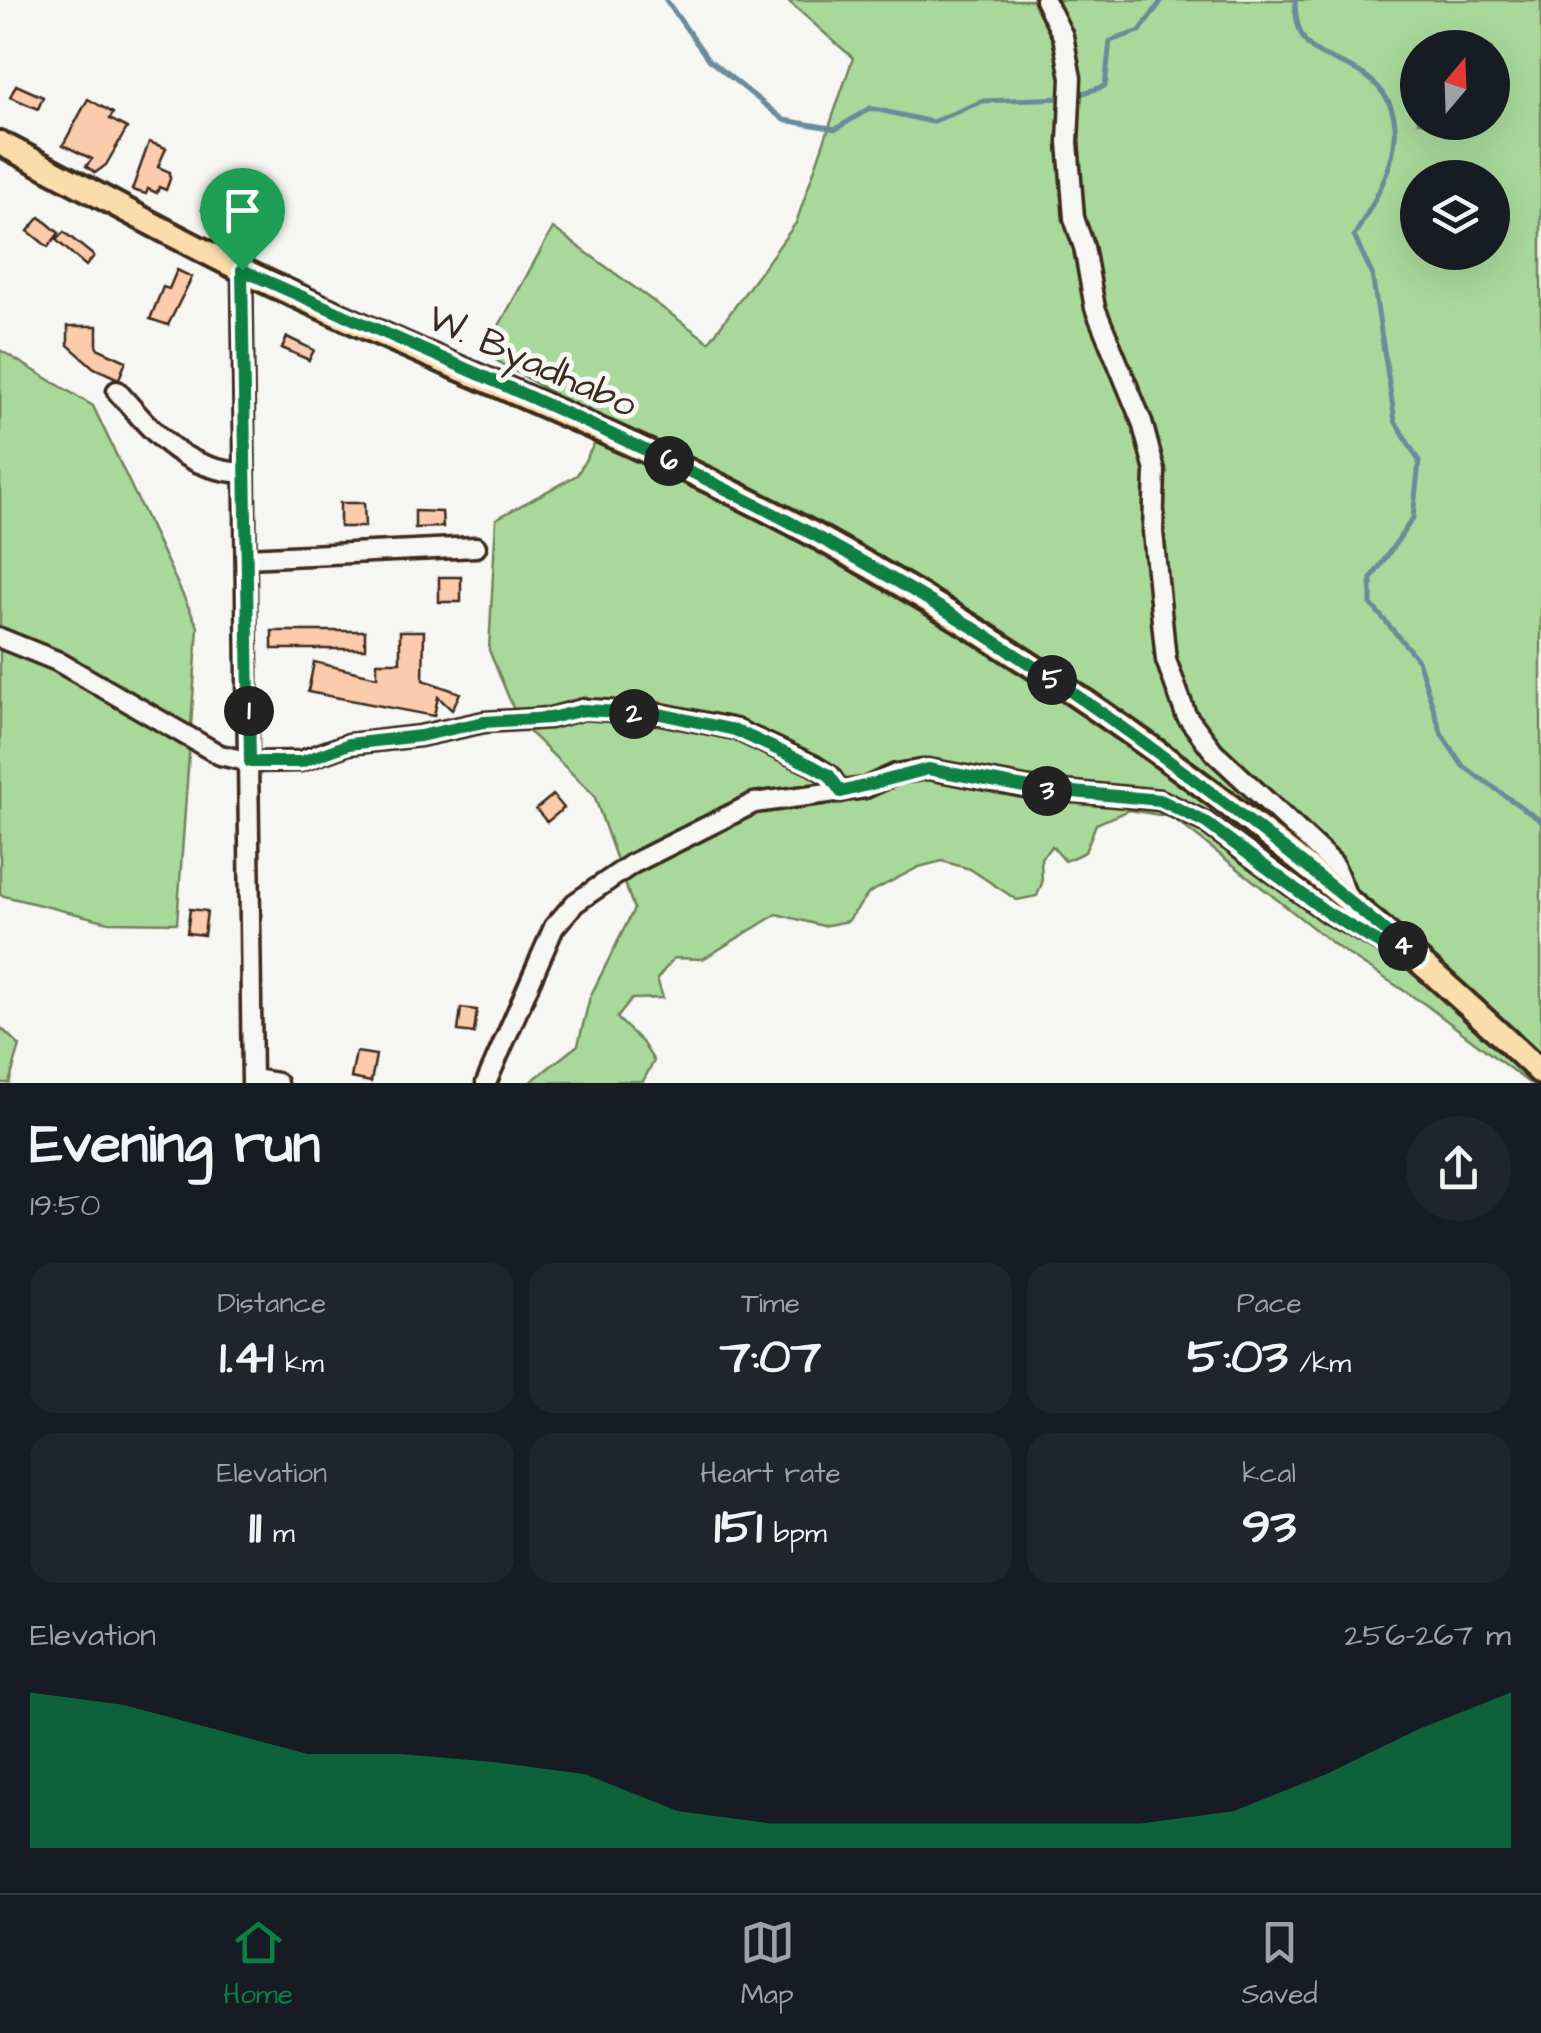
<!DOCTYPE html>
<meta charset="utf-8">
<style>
body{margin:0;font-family:"Architects Daughter",sans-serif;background:#20242c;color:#f1f3f6;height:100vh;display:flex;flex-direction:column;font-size:38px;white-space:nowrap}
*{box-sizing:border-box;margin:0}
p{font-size:32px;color:#9ea1a6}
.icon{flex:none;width:55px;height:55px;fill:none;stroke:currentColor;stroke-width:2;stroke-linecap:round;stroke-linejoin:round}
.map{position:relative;height:1083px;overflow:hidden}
.drawer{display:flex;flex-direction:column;background:#171b24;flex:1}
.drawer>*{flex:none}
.needle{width:65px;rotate:19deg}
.controls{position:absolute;left:1400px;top:30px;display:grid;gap:20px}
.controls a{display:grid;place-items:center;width:110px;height:110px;border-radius:50%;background:#171b24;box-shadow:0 10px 40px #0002;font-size:50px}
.pin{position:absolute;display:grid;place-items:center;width:85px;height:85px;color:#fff;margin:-102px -42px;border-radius:50% 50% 50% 0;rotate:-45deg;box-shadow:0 0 10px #0007}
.pin .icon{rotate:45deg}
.km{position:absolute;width:50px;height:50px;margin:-25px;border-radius:50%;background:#222;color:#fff;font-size:28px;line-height:50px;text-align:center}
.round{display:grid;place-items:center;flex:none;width:105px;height:105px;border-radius:52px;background:#20242c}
.overview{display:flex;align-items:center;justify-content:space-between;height:170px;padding:0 30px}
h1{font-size:55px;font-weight:700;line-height:75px}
.stats{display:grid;grid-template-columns:repeat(3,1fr);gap:15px;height:170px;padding:10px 30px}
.stats div{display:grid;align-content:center;border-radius:25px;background:#20242c;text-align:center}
.stats b{font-size:50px;font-weight:700}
.stats small{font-size:28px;font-weight:400}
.stats p{font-size:28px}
.chart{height:280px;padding:20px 30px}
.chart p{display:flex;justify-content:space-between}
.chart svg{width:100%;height:180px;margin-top:10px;fill:#0b8043;opacity:.7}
.tabs{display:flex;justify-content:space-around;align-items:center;height:140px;border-top:2px solid #363941;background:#171b24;font-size:28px;color:#9ea1a6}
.tabs a{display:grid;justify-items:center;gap:5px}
.tabs .active{color:#0b8043}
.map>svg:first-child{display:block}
</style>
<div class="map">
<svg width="1541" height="1083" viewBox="0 0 1541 1083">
<rect width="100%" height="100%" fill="#f6f6f2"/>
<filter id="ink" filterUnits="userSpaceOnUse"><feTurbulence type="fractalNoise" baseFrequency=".01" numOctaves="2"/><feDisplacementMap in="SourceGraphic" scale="20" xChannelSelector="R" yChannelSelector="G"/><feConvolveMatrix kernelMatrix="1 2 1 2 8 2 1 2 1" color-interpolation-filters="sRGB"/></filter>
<g filter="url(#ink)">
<path fill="#a8d99a" stroke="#72825c" stroke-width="2.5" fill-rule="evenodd" d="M787,0H1541V1083H1529L1426,1005L1340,949L1172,817L1129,810L1096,824L1085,852L1065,861L1052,846L1041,858L1042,883L1037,896L1017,900L970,869L942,861L919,867L869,893L848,921L823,926L777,914L703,959L674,958L657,979L663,998L632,999L617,1018L642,1042L654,1061L643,1081L529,1083L578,1045L590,997L634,909L594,795L519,722L489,650L496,519L577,475L605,424L484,353L553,228L709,342L796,223L853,58ZM1418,48H1492V122H1418ZM1418,178H1492V252H1418Z
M0,350L93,406L198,627L177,923L109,922L0,895Z
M0,1027L20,1046L9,1083H0Z"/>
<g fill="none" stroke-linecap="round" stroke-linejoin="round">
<path stroke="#6b8c9a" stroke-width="5" d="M666,0L708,59L784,120L836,129L870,108L932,122L983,101L1064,98
M1295,0C1296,64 1333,52 1367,77C1424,119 1382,189 1354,236L1372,274L1395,421L1419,461L1413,518L1371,579V604L1418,660L1442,735L1463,766L1541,821
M1074,96L1105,86L1110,41L1140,31L1162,0"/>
</g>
<path fill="#fccaac" stroke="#3b2a1e" stroke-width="2.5" d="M16,85L43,97L38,109L10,97Z
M88,99L113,113L110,119L127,128L106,165L95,173L86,166L92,159L63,145Z
M149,142L166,148L158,167L170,172V179L166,190L159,187L157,193L148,189L146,194L132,190Z
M209,188L225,194L219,216L202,210Z
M253,215L274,222L269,238L248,231Z
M40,217L59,233L48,247L28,231Z
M64,232L94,256L86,266L56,240Z
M177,270L192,277L168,325L150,319L163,287L169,289Z
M68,326H97V348L126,361L119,379L94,368L68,345Z
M287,337L314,350L309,360L282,348Z
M340,503H364L365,527H340Z
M415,511L442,512L443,527L415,528Z
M439,577H461V602H439Z
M272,631H365V649H272Z
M400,631H424L423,680L460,693L452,710L438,697L434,716L308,692L314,662L377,677V662H400Z
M553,795L564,808L547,822L536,809Z
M190,909L207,911L204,935L187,933Z
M461,1008L477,1010L474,1033L458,1031Z
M356,1052L376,1055L371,1082L351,1078Z"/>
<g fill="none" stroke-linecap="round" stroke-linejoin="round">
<g stroke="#3b2a1e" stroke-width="25">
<path id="minor" d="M1045,0L1063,36L1071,78L1068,142L1074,218L1084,247L1095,308L1142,422L1155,471L1153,532L1166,660L1186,715L1214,752L1333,863L1348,899
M242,270L252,1083
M117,391C154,433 183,470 244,473
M246,558L476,547
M0,638L57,661L220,755L250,762L301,761L349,744L420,736L484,722L550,718L584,709L661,714L735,729L813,765L829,775L841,792
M253,1079L277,1083
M486,1083L554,927L575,903L632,864L754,803L865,788L896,774L928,769L1030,788L1160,800L1205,822L1328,913L1407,956"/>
</g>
<g stroke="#3b2a1e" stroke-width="30">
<path id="major" d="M0,143C81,185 160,230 242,270C433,363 633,435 820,538C1083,683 1324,865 1541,1073"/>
</g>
<use href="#minor" stroke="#f6f6f2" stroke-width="18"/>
<use href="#major" stroke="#faddab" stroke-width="22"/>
</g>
</g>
<g fill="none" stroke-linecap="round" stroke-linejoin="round" filter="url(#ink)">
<g stroke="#fff" stroke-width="20">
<path id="route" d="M242,270C434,356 631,436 816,536C1034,653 1232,801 1420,960L1387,948L1328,913L1205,822L1160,800L1030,788L928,769L841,792L829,775L813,766L735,730L660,714L584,710L550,718L484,722L420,736L349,744L301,762H250Z"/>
</g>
<use href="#route" stroke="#0b8043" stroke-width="12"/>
</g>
<g text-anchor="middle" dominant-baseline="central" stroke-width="10" stroke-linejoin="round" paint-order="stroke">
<g font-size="38" fill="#3b2a1e" stroke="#f6f6f2">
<text transform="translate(532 362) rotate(24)">W. Byadhabo</text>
</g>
</g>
</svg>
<div class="controls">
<a><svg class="needle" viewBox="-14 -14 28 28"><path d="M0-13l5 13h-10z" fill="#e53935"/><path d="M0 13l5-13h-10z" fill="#9ea1a6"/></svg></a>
<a><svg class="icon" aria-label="layers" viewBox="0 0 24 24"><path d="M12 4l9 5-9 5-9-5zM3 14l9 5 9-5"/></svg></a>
</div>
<div class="pin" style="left:242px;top:270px;background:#1e9e55"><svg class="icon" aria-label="arrive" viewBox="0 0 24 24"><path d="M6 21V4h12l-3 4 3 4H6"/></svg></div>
<b class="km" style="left:249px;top:711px">1</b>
<b class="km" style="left:634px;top:714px">2</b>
<b class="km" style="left:1047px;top:791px">3</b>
<b class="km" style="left:1403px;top:946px">4</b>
<b class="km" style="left:1052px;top:680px">5</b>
<b class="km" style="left:669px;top:461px">6</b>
</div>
<section class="drawer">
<div class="overview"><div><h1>Evening run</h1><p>19:50</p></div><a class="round"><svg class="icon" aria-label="share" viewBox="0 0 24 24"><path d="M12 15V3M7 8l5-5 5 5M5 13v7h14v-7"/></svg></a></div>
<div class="stats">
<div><p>Distance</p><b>1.41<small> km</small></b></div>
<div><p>Time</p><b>7:07</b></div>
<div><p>Pace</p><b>5:03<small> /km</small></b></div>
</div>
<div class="stats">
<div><p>Elevation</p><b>11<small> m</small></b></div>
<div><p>Heart rate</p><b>151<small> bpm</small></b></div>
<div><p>kcal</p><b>93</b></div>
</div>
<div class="chart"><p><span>Elevation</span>256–267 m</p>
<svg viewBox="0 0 160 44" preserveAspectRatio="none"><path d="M0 44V6L10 9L20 15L30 21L40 21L50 23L60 26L70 35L80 38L90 38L100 38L110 38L120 38L130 35L140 26L150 15L160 6V44z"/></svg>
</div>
</section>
<nav class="tabs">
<a class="active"><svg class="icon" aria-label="home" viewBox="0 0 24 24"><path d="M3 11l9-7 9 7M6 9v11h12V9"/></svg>Home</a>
<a><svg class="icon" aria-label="map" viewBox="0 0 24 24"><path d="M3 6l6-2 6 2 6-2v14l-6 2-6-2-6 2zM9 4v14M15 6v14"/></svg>Map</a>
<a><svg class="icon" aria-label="saved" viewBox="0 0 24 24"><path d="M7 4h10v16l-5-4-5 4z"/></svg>Saved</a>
</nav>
